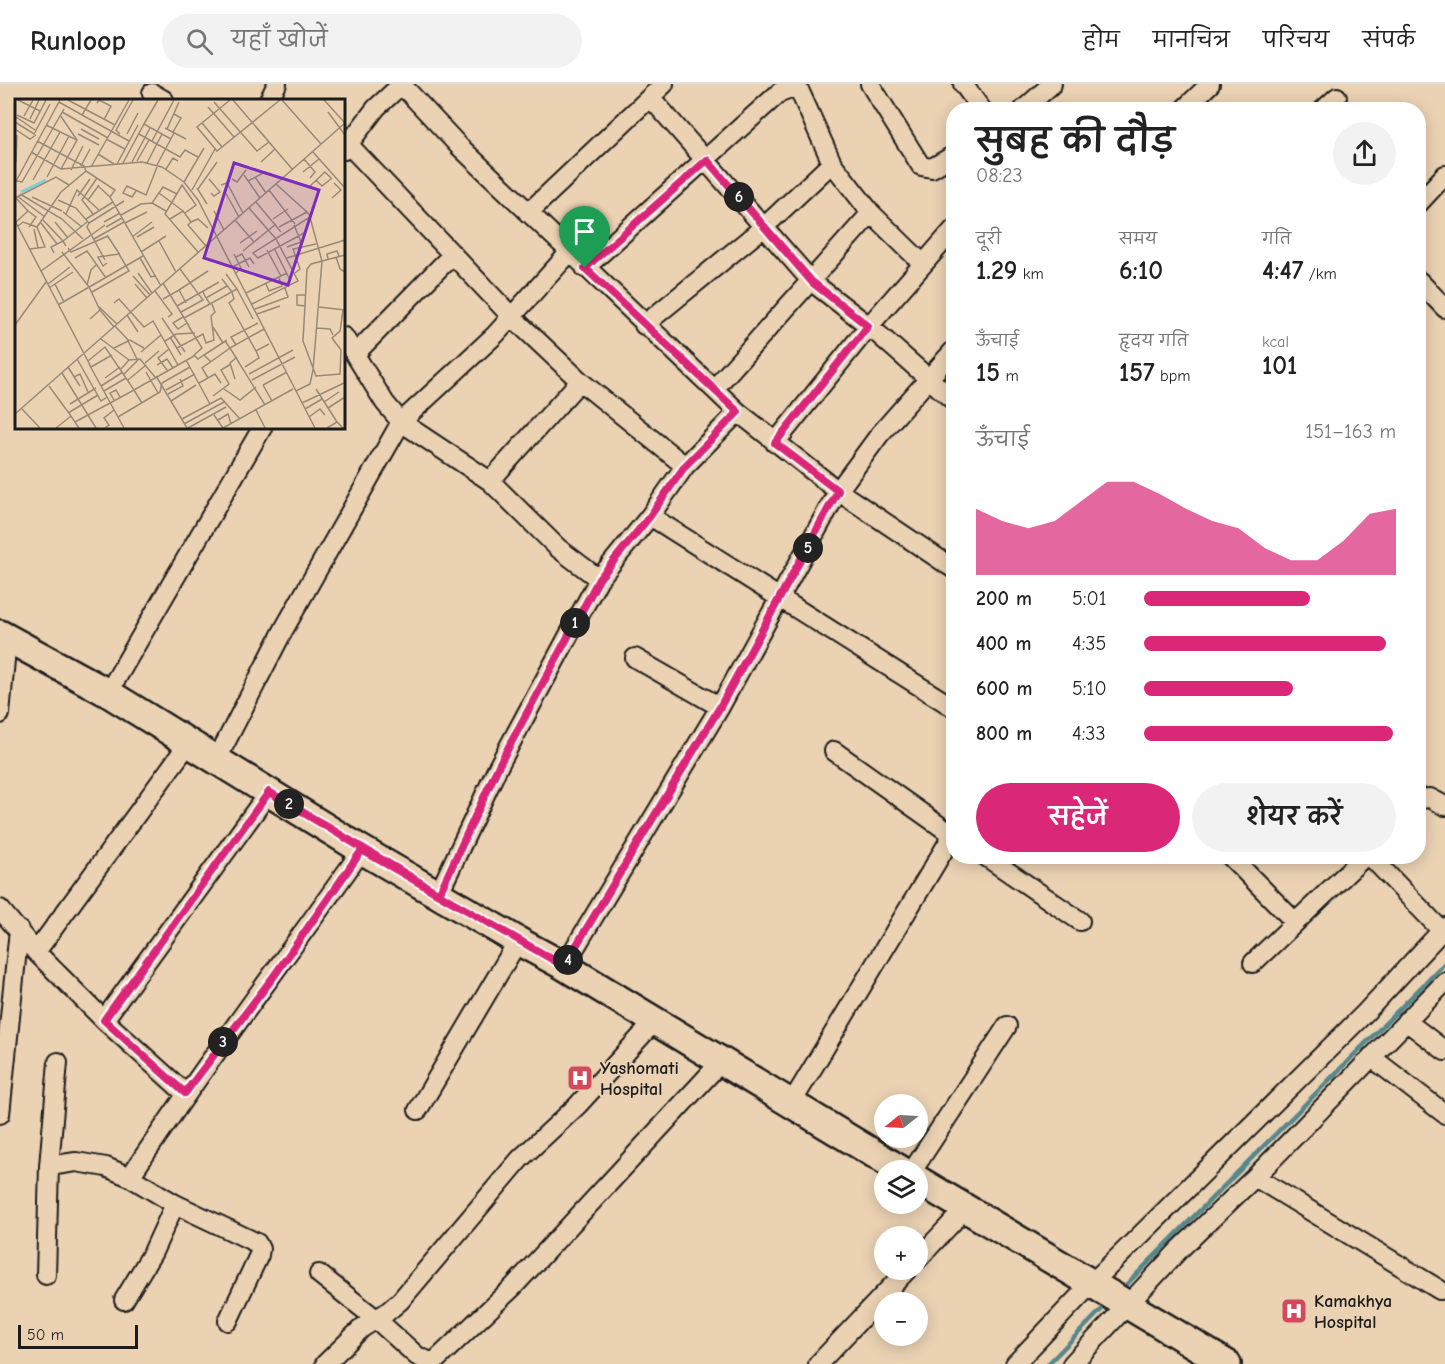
<!DOCTYPE html>
<html lang="hi">
<meta charset="utf-8">
<style>
body{margin:0;font-family:"Comic Neue","Playpen Sans Deva",sans-serif;background:#f2f2f2;color:#222;height:100vh;display:flex;flex-direction:column;font-size:22px;white-space:nowrap}
*{box-sizing:border-box;margin:0}
p{font-size:20px;color:#767676}
.icon{flex:none;width:33px;height:33px;fill:none;stroke:currentColor;stroke-width:2;stroke-linecap:round;stroke-linejoin:round}
.map{position:relative;flex:1;overflow:hidden}
.details{position:absolute;left:946px;top:18px;width:480px;height:762px;display:flex;flex-direction:column;background:#fff;border-radius:24px;box-shadow:0 3px 15px #0003}
.details>*{flex:none}
.needle{width:39px;rotate:252deg}
.buttons{position:absolute;left:874px;top:1010px;display:grid;gap:12px}
.buttons a{display:grid;place-items:center;width:54px;height:54px;border-radius:50%;background:#fff;box-shadow:0 3px 15px #0003;font-size:30px}
.scale{position:absolute;left:18px;bottom:15px;width:120px;box-sizing:border-box;padding-left:6px;border:3px solid #1c1c1c;border-top:0;font-size:16px;line-height:21px;white-space:nowrap;color:#1c1c1c;-webkit-text-stroke:4px #ebd2b3;paint-order:stroke}
.pin{position:absolute;display:grid;place-items:center;width:51px;height:51px;color:#fff;margin:-62px -26px;border-radius:50% 50% 50% 0;rotate:-45deg;box-shadow:0 0 6px #0007}
.pin .icon{rotate:45deg}
.km{position:absolute;width:30px;height:30px;margin:-15px;border-radius:50%;background:#222;color:#fff;font-size:16px;line-height:30px;text-align:center}
.round{display:grid;place-items:center;flex:none;width:63px;height:63px;border-radius:32px;background:#f2f2f2}
.overview{display:flex;align-items:center;justify-content:space-between;height:102px;padding:0 30px}
h1{font-size:33px;font-weight:600;line-height:45px}
.metrics{display:grid;grid-template-columns:repeat(3,1fr);gap:9px;height:102px;padding:6px 30px}
.metrics div{display:grid;align-content:center}
.metrics b{font-size:26px;font-weight:600}
.metrics small{font-size:16px;font-weight:400}
.metrics p{font-size:16px}
.chart{height:168px;padding:12px 30px}
.chart p{display:flex;justify-content:space-between}
.chart svg{width:100%;height:108px;margin-top:6px;fill:#db2777;opacity:.7}
.action{display:flex;gap:12px;margin-top:auto;padding:12px 30px}
.action a{flex:1;height:69px;border-radius:36px;background:#db2777;color:#fff;font-size:24px;font-weight:600;line-height:69px;text-align:center}
.action a+a{background:#f2f2f2;color:#222}
ul{padding:0 30px;list-style:none;font-size:20px}
li{display:grid;grid-template-columns:96px 72px 1fr;align-items:center;height:45px}
li i{height:15px;border-radius:8px;background:#db2777}
header{display:flex;align-items:center;gap:36px;box-sizing:border-box;height:84px;padding:0 30px;background:#fff;border-bottom:2px solid #e0e0e0}
header strong{font-size:28px}
nav{display:flex;gap:33px;margin-inline-start:auto;font-size:21px}
.search{width:420px;height:54px;background:#f2f2f2;display:flex;align-items:center;gap:15px;box-sizing:border-box;padding:0 21px;border-radius:33px;color:#767676;font-size:22px}
.map>svg:first-child{display:block}
</style>
<header>
<strong>Runloop</strong>
<div class="search"><svg class="icon" aria-label="search" viewBox="0 0 24 24"><circle cx="10" cy="10" r="6"/><path d="M15 15l6 6"/></svg>यहाँ खोजें</div>
<nav><a>होम</a><a>मानचित्र</a><a>परिचय</a><a>संपर्क</a></nav>
</header>
<div class="map">
<svg width="1445" height="1280" viewBox="0 0 1445 1280">
<rect width="100%" height="100%" fill="#ebd2b3"/>
<filter id="ink" filterUnits="userSpaceOnUse"><feTurbulence type="fractalNoise" baseFrequency=".0167" numOctaves="2"/><feDisplacementMap in="SourceGraphic" scale="12" xChannelSelector="R" yChannelSelector="G"/><feConvolveMatrix kernelMatrix="1 2 1 2 8 2 1 2 1" color-interpolation-filters="sRGB"/></filter>
<g filter="url(#ink)">
<g fill="none" stroke-linecap="round" stroke-linejoin="round">
<path stroke="#57878c" stroke-width="4.5" d="M1121,1206L1445,879
M1048,1280L1107,1220"/>
<g stroke="#1c1c1c" stroke-width="22">
<path id="minor" d="M401,0L459,62L738,328L838,407L954,485
M870,0L921,82L932,84L954,71
M963,0L982,26
M152,9L164,16
M651,14L812,198L869,242L954,317
M269,16L277,0
M1023,26L1052,0
M1183,26L1210,0
M1323,26L1337,13
M348,60L510,231L580,297L685,382
M344,66L376,24L402,0
M1419,119L1445,91
M528,129L664,0
M585,184L780,8L794,3L800,8L832,79L871,129L922,179
M1419,197L1445,224
M644,241L764,143L832,79
M344,253L385,319L401,338L490,397L558,464L599,495
M356,269L453,170
M714,305L871,129
M775,359L869,242L954,145
M490,397L580,297
M650,432L954,624
M635,574L720,623
M108,609L262,344
M0,630L7,554
M834,667L954,752
M216,677L284,545L401,338L495,251L569,169
M1419,715L1430,714L1445,722
M985,772L1080,837
M1230,772L1295,838
M1370,772L1441,846
M439,809L499,681L599,495L650,432L685,382L738,328
M0,825L36,868L104,936L185,1009
M36,868L188,660
M1253,879L1365,772
M564,882L720,623L838,407L880,350L954,266
M104,936L269,708
M1406,937L1445,967
M1371,973L1445,1030
M791,1020L954,749
M418,1026L518,857
M0,1030L19,846
M49,1082L76,1078L106,1083L130,1093L175,1120L257,1159L260,1165L259,1171L228,1237
M913,1086L1007,942
M130,1093C204,981 285,875 362,766
M1255,1093L1440,1206
M918,1175L965,1125
M319,1190L376,1235L417,1272L433,1279L513,1203L720,979
M46,1191L49,1082L58,978
M124,1216L153,1168L175,1120
M325,1280L362,1244L386,1229L400,1217L520,1075L577,1022L654,938
M818,1280L908,1185
M1015,1280L1091,1200L1365,929L1445,843
M1072,1280L1179,1166L1255,1093L1445,898"/>
</g>
<g stroke="#1c1c1c" stroke-width="32">
<path id="secondary" d="M0,550L108,609L362,766L518,857L564,882L901,1086
M918,1096L1227,1280"/>
</g>
<use href="#minor" stroke="#ebd2b3" stroke-width="18"/>
<use href="#secondary" stroke="#ebd2b3" stroke-width="27"/>
</g>
</g>
<g fill="none" stroke-linecap="round" stroke-linejoin="round" filter="url(#ink)">
<g stroke="#fff" stroke-width="12">
<path id="route" d="M585,184L738,328L685,382L650,432L599,495L499,681L439,810L269,708L104,936L185,1009L274,892L362,766L564,882L720,623L838,407L775,359L868,242L812,198L707,76L585,184"/>
</g>
<use href="#route" stroke="#db2777" stroke-width="8"/>
</g>
<defs>
<g id="hospital-square" transform="scale(1.35)"><rect x="-9" y="-9" width="18" height="18" rx="4" fill="#d1495b" stroke="#ebd2b3"/><path d="M-5-5h3v3.5h4V-5h3V5h-3V1.5h-4V5h-3Z" fill="#fff"/></g>
</defs>
<g fill-rule="evenodd">
<use href="#hospital-square" x="580" y="994"/>
<use href="#hospital-square" x="1294" y="1227"/>
</g>
<g text-anchor="middle" dominant-baseline="central" stroke-width="4.5" stroke-linejoin="round" paint-order="stroke">
<g font-size="18" font-weight="bold" fill="#1c1c1c" stroke="#ebd2b3" text-anchor="start">
<text x="600" y="984">Yashomati<tspan x="600" dy="21">Hospital</tspan></text>
<text x="1314" y="1217">Kamakhya<tspan x="1314" dy="21">Hospital</tspan></text>
</g>
</g>
<g transform="translate(15 15)">
<rect width="330" height="330" fill="#ebd2b3"/>
<path fill="none" stroke="#7ecfd7" stroke-width="3" d="M6,93L31,81"/>
<path fill="none" stroke="#988977" stroke-width="1.5" d="M3,1L25,12M53,1L100,26M215,1L182,28L202,52L265,1M218,1L278,71M267,1L306,45M309,1L330,24M44,3L67,16L76,1M199,3L242,52L254,43M82,4L84,1L96,7L89,21M193,8L219,38M47,13L93,39M313,13L330,36M2,16L19,24L31,1M45,16L62,41M67,16L114,42M9,17L18,1M1,18L20,31M15,20L24,1M0,23L19,35L35,5M187,24L207,48M129,25L143,1M150,29L171,40M0,30L15,40L21,36M66,30L84,40M152,30L164,3M158,33L166,19L159,15M63,35L84,46M105,35L101,31L118,1M112,35L123,14M124,35L165,58L170,51L183,58M91,40L110,50M137,42L159,1M16,53L46,70L62,41L31,26M298,53L330,89M83,55L99,65M289,60L300,73L295,79M122,62L134,41M1,63L2,36M117,63L135,29M219,63L248,74M246,63L260,50M108,64L129,25L156,40M132,64L147,35M102,65L123,26M142,66L159,34M66,67L75,50M76,68L114,1M46,70L127,63L147,68L169,83L183,101L300,329M151,70L158,59L163,62M56,71L68,47M71,72L100,91L95,98M288,73L304,60M229,76L245,99M32,78L54,37M240,78L251,94M194,80L205,93L199,97L196,94M217,80L222,83L231,71M18,81L45,33M301,81L307,87L317,79M2,82L7,83L49,10M233,82L250,73L267,80M169,83L189,49M0,84L45,1M261,85L294,115L307,162L298,271L295,285L281,292M206,86L212,84L228,114M83,87L95,98L146,187M295,87L310,73L316,79M182,89L192,105M183,90L202,63M177,91L200,50M254,91L280,125M121,92L117,98L108,94L112,87L131,96L142,68M210,93L224,118M144,94L168,112M5,95L47,120L68,140M2,97L30,118M63,97L75,80M0,98L13,112L1,123M17,98L47,112M0,99L41,78L54,86M317,99L326,91L319,84M43,101L61,109L74,124L72,128L90,161M73,101L84,86M241,103L266,133M234,109L261,140L283,182L237,205M13,112L21,118L14,128M151,112L137,104L148,88L162,95M199,112L209,131M48,113L67,128M170,114L181,106L167,86L150,115L183,153M51,115L62,91L84,111M78,115L67,101L82,79M106,116L126,105L137,104M71,120L98,103M155,120L168,112L176,123L183,120L193,129M258,120L273,110M28,121L48,142L72,123M220,121L239,143M0,122L76,268M40,123L53,139M89,123L105,114M176,123L173,126L191,147M26,124L42,145M74,124L109,102M110,124L132,113M3,127L8,123L22,128L46,93L71,72L69,67L22,42M91,128L107,119M264,128L292,113M19,130L23,149M289,134L243,159L238,154L295,118M92,136L105,156M117,138L137,123M122,138L139,128M79,140L109,123M144,142L161,173M225,144L242,132M272,148L286,143L279,126M53,149L56,153L93,137M259,149L274,179M15,150L30,148L22,128M252,151L266,177M228,152L261,125M47,153L74,188L85,211M126,153L151,137M39,154L36,148L48,142L51,147M219,155L226,169L220,175M221,158L227,155L234,168M321,158L325,170L330,173M60,159L72,152L91,179M125,159L136,178L140,177M272,159L330,141M313,160L312,155L322,152L324,157M217,168L235,159L239,165M165,170L188,201L166,213M26,172L90,126M123,174L137,194M280,174L285,170L278,150L301,145M118,177L135,196M207,180L217,193L219,200L214,204L241,252L254,245M148,184L174,227M33,185L55,168M40,185L49,203M120,185L132,199M251,185L254,192L267,187L264,179M72,186L76,171L81,166M34,189L58,173M222,190L238,220M164,191L193,172M140,192L157,215L153,218M77,193L114,172L104,155L83,158L88,167L92,164M188,193L191,199L212,187M231,194L272,174M191,199L195,205L222,190L211,175M148,200L164,191L171,204M99,204L104,200L129,228L138,222L163,266M43,206L128,157M83,207L102,225M162,207L204,183M290,207L282,206V196H290M304,208L330,211M240,210L273,198L270,189M328,211L325,232L317,239L326,251L325,275L301,277L288,242L292,170L296,165L330,156M242,215L265,207M112,216L123,233M168,218L158,224L163,230L172,224M147,219L170,253M169,219L195,205M75,220L85,211L99,228M0,226L31,183M173,226L187,249L179,256L183,260L189,256L196,263M100,227L114,242M198,228L208,244M302,229L315,230L318,236M249,230L215,249L250,306M155,238L166,256M86,240L114,261M113,242L122,260M150,242L161,235L180,234M221,246L216,238L243,224M99,249L115,241L129,249M162,249L188,235L191,244L199,241L196,217L200,213L197,205M126,253L146,236M189,256L212,241M62,260L86,302L92,298M171,261L195,305M73,262L90,248L119,291L179,257M130,264L144,252M74,265L109,329M142,266L152,260L158,269M53,268L65,287M76,268L97,256M230,268L244,259L241,252M106,270L114,261L125,260L140,278M152,271L143,259L154,250M131,273L143,294M47,274L81,329M109,275L124,260M234,275L278,251M141,277L172,329M59,278L65,275L73,293M90,279L105,268M193,279L187,269L215,249L210,242M220,280L215,264L222,258M113,281L131,266M237,281L280,258M147,284L175,268M184,284L200,275L206,284M248,286L272,273M248,286L257,302M34,287L56,317M86,287L108,273M209,290L225,301L241,288M301,290L322,323M151,291L180,275M89,292L111,279M153,295L168,287L165,280M198,297L214,285L206,271L216,265M99,301L95,294L101,291L105,298M156,302L181,286M309,303L324,293M287,304L329,284M55,305L81,289M313,309L330,298M7,310L25,329M290,310L307,300M241,311L250,329M53,314L83,296M0,315L330,24M199,316L208,329L278,290M103,318L145,293L147,284M294,318L305,310L310,316M167,320L206,299L225,320M203,321L213,315L216,325M60,323L119,291L127,304M169,325L209,303M41,329L56,317L64,329M90,329L94,326L89,319L99,311M173,329L211,308M312,329L322,323L328,329"/>
<path fill="#7b2cbf" fill-opacity="0.15" stroke="#7b2cbf" stroke-width="3" d="M219,64L304,91L273,186L189,159Z"/>
<rect width="330" height="330" fill="none" stroke="#1c1c1c" stroke-width="3"/>
</g>
</svg>
<div class="buttons">
<a><svg class="needle" viewBox="-14 -14 28 28"><path d="M0-13l5 13h-10z" fill="#e53935"/><path d="M0 13l5-13h-10z" fill="#767676"/></svg></a>
<a><svg class="icon" aria-label="layers" viewBox="0 0 24 24"><path d="M12 4l9 5-9 5-9-5zM3 14l9 5 9-5"/></svg></a>
<a>+</a>
<a>−</a>
</div>
<div class="scale">50 m</div>
<div class="pin" style="left:585px;top:184px;background:#1e9e55"><svg class="icon" aria-label="arrive" viewBox="0 0 24 24"><path d="M6 21V4h12l-3 4 3 4H6"/></svg></div>
<b class="km" style="left:575px;top:539px">1</b>
<b class="km" style="left:289px;top:720px">2</b>
<b class="km" style="left:223px;top:958px">3</b>
<b class="km" style="left:568px;top:876px">4</b>
<b class="km" style="left:808px;top:464px">5</b>
<b class="km" style="left:739px;top:113px">6</b>
<section class="details">
<div class="overview"><div><h1>सुबह की दौड़</h1><p>08:23</p></div><a class="round"><svg class="icon" aria-label="share" viewBox="0 0 24 24"><path d="M12 15V3M7 8l5-5 5 5M5 13v7h14v-7"/></svg></a></div>
<div class="metrics">
<div><p>दूरी</p><b>1.29<small> km</small></b></div>
<div><p>समय</p><b>6:10</b></div>
<div><p>गति</p><b>4:47<small> /km</small></b></div>
</div>
<div class="metrics">
<div><p>ऊँचाई</p><b>15<small> m</small></b></div>
<div><p>हृदय गति</p><b>157<small> bpm</small></b></div>
<div><p>kcal</p><b>101</b></div>
</div>
<div class="chart"><p><span>ऊँचाई</span>151–163 m</p>
<svg viewBox="0 0 160 44" preserveAspectRatio="none"><path d="M0 44V17L10 22L20 25L30 22L40 14L50 6L60 6L70 11L80 17L90 22L100 25L110 33L120 38L130 38L140 30L150 19L160 17V44z"/></svg>
</div>
<ul>
<li><b>200 m</b>5:01<i style="width:66%"></i></li>
<li><b>400 m</b>4:35<i style="width:96%"></i></li>
<li><b>600 m</b>5:10<i style="width:59%"></i></li>
<li><b>800 m</b>4:33<i style="width:99%"></i></li>
</ul>
<div class="action"><a>सहेजें</a><a>शेयर करें</a></div>
</section>
</div>
